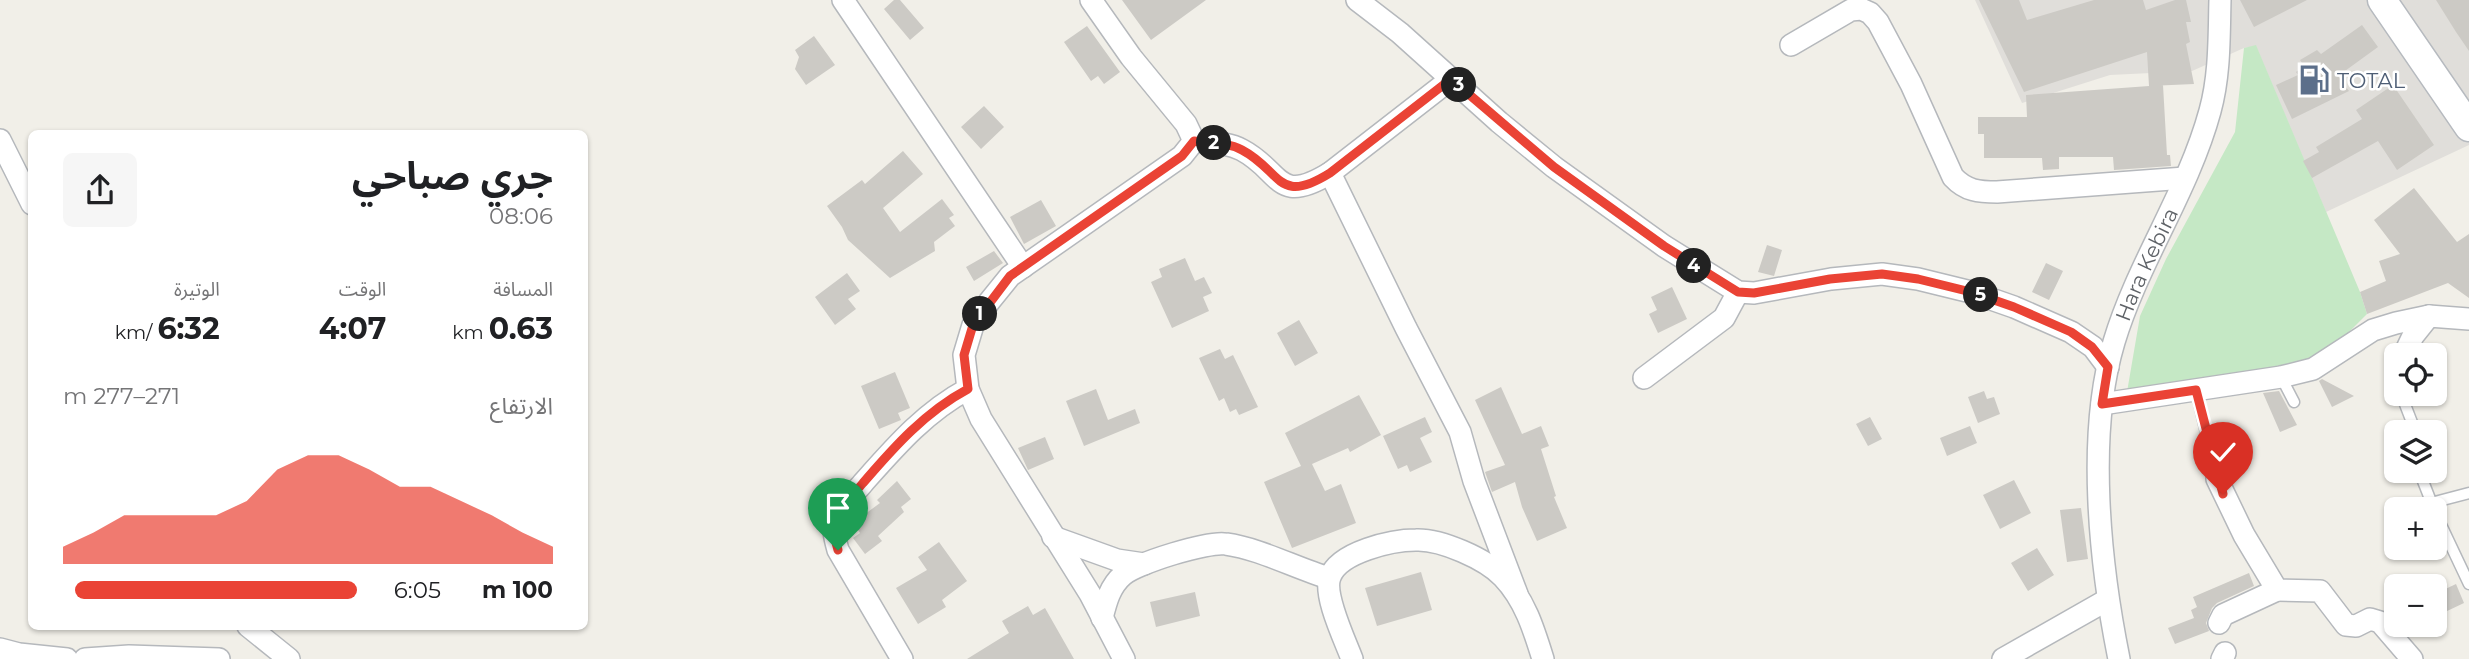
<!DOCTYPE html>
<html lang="ar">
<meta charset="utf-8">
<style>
body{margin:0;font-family:Montserrat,"Noto Sans Arabic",sans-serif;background:#f6f6f6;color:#202124;direction:rtl;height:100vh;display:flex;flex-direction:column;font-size:26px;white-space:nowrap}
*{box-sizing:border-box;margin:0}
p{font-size:23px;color:#757577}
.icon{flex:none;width:38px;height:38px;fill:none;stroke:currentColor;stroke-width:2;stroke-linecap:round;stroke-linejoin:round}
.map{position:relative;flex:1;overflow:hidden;direction:ltr}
.sheet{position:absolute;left:28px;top:130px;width:560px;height:500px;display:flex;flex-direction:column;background:#fff;border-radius:10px;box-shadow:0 2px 5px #0004;direction:rtl}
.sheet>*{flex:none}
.fabs{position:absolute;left:2384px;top:343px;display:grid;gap:14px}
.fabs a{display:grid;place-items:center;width:63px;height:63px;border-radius:10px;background:#fff;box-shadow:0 2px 5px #0004;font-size:35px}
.pin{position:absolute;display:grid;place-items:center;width:60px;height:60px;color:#fff;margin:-72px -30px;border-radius:50% 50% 50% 0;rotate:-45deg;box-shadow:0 0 7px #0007}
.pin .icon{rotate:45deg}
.km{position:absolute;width:35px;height:35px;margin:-18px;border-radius:50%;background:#222;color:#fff;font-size:19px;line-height:35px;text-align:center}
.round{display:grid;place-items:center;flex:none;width:74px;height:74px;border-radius:10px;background:#f6f6f6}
.summary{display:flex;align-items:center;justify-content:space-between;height:119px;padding:0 35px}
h1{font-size:38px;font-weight:700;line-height:52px}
.metrics{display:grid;grid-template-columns:repeat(3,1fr);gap:10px;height:119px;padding:7px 35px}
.metrics div{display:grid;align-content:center}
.metrics b{font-size:30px;font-weight:700}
.metrics small{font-size:19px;font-weight:400}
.metrics p{font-size:19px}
.chart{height:196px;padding:14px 35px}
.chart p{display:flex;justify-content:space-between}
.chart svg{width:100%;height:126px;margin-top:7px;fill:#ea4335;opacity:.7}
ul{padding:0 35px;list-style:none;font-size:23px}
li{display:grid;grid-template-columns:112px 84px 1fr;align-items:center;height:52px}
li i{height:18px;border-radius:9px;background:#ea4335}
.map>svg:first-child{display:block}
</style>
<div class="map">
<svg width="2469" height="659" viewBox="0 0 2469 659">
<rect width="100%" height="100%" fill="#f1efe8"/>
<path fill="#e0deda" d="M1975,0H2469V145L2326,212L2256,46L2244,48L2192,71L2110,75L2022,103Z"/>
<path fill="#c5e8c5" d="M2256,45L2360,292L2367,314L2348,333L2309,361L2265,371L2127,392L2140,316L2166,259L2235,132L2244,48Z"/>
<path fill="#cccac5" d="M894,0H900L924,28L910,40L884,9Z
M1122,0H1206L1151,40Z
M1979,0H2019L2027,20L2094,0H2143L2146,10L2175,0H2186L2191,22H2186L2190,42L2186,44L2194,84L2149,86L2147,52L2024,92Z
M2240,0H2307L2254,27Z
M2436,0H2469V51L2456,32Z
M2362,25L2378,47L2338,76L2349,91L2292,119L2276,85L2298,75L2296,72L2304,66L2300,60L2317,50L2321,54Z
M1087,26L1120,72L1104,84L1098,76L1091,81L1064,42Z
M814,36L835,65L806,85L795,69L799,57L795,50Z
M2163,85L2167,155H2170L2171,166L2114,170L2113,157H2059V169L2043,170L2042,158H1984V134H1978V117H2027L2026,95Z
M2393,85L2434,145L2397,170L2378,141L2312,178L2303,161L2319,152L2316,147L2362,119L2356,110Z
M984,106L1004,127L981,149L961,127Z
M903,151L923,174L883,208L900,232L942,199L954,215L949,218L955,226L934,242L935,251L890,278L848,240L842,227L827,206L862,180L865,184Z
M2414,188L2457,242L2469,234V298L2448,283L2367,314L2360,292L2386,281L2379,261L2400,254L2374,220Z
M1041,200L1056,226L1024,244L1010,217Z
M1767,245L1782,250L1774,276L1758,272Z
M994,251L1003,263L974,281L966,267Z
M1185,258L1195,281L1204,277L1212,293L1203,297L1209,311L1172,328L1151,282L1162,277L1159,269Z
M2046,263L2063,271L2049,300L2032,292Z
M847,273L860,291L848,299L856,309L835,325L815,297Z
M1672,287L1687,319L1658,333L1649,314L1657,310L1651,297Z
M1299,320L1318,353L1295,366L1277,333Z
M1220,349L1225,359L1233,355L1258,407L1239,415L1236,409L1230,412L1224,398L1219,401L1199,358Z
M895,372L910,408L898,413L901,420L879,429L861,386Z
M2322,379L2354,396L2332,407L2319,381Z
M1501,387L1522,434L1541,426L1549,446L1541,449L1556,496L1554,497L1567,528L1537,541L1522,507L1515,482L1492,492L1485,472L1505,465L1475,400Z
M1096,389L1108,420L1135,409L1140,423L1084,446L1066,401Z
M1984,391L1987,399L1994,397L2000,414L1978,423L1968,397Z
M2279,391L2297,425L2280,432L2263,393Z
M1359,395L1381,435L1350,452L1348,448L1312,464L1325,491L1341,484L1356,523L1292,548L1264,482L1301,466L1285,433Z
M1425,417L1432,432L1420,438L1432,462L1410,472L1407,465L1398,469L1383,436Z
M1870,417L1882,439L1868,446L1856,424Z
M1970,426L1977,443L1947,456L1940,438Z
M1045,437L1054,459L1028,470L1018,448Z
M2014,480L2031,513L2000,529L1983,495Z
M897,481L911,499L901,507L904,512L878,536L882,541L865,554L853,538L860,533L853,523L880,503L877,500Z
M2081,508L2088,559L2067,562L2060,510Z
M939,542L967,581L942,600L946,607L918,624L896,588L927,570L918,557Z
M2037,548L2054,575L2028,591L2011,563Z
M1421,572L1432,610L1377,626L1365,588Z
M2249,573L2254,586L2217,603L2212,608L2206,623L2209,631L2175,644L2168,628L2194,618L2191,610L2197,607L2193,597Z
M2456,584L2464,603L2445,612L2437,593Z
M1195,592L1200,616L1156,627L1150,602Z
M1028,606L1033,615L1045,608L1074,659H967L1009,633L1002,621Z"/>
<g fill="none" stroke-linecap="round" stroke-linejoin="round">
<g stroke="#b5b8bc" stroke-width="13">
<path id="lane" d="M2281,377L2294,402
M2196,390L2217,479
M2401,394L2413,425
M2419,471L2434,509
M2431,503L2469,493
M2434,510L2469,584"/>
</g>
<g stroke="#b5b8bc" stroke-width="24">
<g id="street">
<path d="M843,0L1023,267"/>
<path d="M1091,0L1131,57L1186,124L1194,141"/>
<path d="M1357,0L1400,33L1499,122L1554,167L1664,246L1738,292L1754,293L1831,279L1882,274L1918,279L1971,292L2014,307L2071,332L2093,347L2108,367"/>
<path d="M1791,45L1851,10L1861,9L1870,13L1878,22L1911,84L1953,177C1966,191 1979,192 1997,192L2185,178"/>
<path d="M0,140L32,204"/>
<path d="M1194,141C1210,143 1227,142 1242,150C1282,171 1276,206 1330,173L1451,79"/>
<path d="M1330,173L1406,328L1460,432L1474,481L1517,594"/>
<path d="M2404,355L2413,336L2429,316"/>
<path d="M1644,378L1724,318L1738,292"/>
<path d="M2102,404L2281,377L2313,369L2373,330L2396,323L2429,316L2469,319"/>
<path d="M2217,479L2244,535L2277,590L2320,591L2346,625L2356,626L2370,619L2380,622L2412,659"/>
<path d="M1053,537L1117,560L1144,564"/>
<path d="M1102,618C1106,602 1110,586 1123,575C1137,563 1208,541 1226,544C1261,549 1295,568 1329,578"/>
<path d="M2219,623L2223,615L2277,590"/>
<path d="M248,626L289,659"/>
<path d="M0,649L19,654L67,659"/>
<path d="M85,659L129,656L219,659"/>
<path d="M902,659L838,550C835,539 832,529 836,518C841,505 854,494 863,483C895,447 925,412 968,389"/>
<path d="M1124,659L1090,594L981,419L968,389L964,355L973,325L989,302L1010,276L1182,156L1194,141"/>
<path d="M1352,659C1345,640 1323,595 1330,577C1339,552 1392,540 1416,540C1441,539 1486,559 1503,577C1525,600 1534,630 1543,659"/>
<path d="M2003,659L2107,600"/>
<path id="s1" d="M2119,659C2100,565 2086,435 2114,342C2138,262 2188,192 2210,111C2220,75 2219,37 2220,0"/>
<path d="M2222,659L2225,653"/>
</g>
</g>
<g stroke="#b6babf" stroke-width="31">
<path id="secondary" d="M2382,0L2469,127"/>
</g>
<use href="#lane" stroke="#fff" stroke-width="10"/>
<use href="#street" stroke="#fff" stroke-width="21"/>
<use href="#secondary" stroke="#fff" stroke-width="28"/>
</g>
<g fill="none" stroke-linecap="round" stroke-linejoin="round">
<g stroke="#fff" stroke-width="14">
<path id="route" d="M838,550C835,539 832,529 836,518C841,505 854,494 863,483C894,447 925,412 968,389L964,355L973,325L1010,276L1182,156L1194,141C1210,143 1227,142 1242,150C1282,171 1277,206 1330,173L1451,79L1554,167L1664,246L1738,292L1754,293L1830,279L1882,274L1918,279L1971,292L2014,307L2071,332L2092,347L2108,367L2102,404L2196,390L2223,494"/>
</g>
<use href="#route" stroke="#ea4335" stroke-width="9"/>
</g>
<defs>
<g id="fuel-bare" transform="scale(2.415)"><path d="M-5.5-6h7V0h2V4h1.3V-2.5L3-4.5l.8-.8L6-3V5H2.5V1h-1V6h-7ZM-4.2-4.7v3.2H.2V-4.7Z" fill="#5c6f8a" stroke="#fff" stroke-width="2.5" paint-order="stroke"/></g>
</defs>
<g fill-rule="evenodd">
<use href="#fuel-bare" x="2314" y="80"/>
</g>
<g text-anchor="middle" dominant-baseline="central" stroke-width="5" stroke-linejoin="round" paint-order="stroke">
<g font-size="21" fill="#4e5e75" stroke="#fff" text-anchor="start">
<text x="2337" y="80">TOTAL</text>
</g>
<g font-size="21" fill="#5f6368" stroke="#fff">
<text stroke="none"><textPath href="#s1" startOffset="404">Hara Kebira</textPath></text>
</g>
</g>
</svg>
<div class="fabs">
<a><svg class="icon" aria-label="locate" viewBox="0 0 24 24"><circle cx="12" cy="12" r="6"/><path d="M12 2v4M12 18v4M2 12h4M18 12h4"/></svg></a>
<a><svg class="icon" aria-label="layers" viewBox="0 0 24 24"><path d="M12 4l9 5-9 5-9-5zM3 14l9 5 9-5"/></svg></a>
<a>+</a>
<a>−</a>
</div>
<div class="pin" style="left:838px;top:550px;background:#1e9e55"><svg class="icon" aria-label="arrive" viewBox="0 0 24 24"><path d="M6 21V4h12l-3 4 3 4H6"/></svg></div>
<div class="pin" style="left:2223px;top:494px;background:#d93025"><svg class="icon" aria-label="check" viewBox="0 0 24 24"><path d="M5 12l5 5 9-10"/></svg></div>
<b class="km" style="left:980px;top:314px">1</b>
<b class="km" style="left:1214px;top:143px">2</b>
<b class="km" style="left:1459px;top:85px">3</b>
<b class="km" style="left:1694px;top:266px">4</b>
<b class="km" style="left:1981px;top:295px">5</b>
<section class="sheet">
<div class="summary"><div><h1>جري صباحي</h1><p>08:06</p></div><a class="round"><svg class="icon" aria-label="share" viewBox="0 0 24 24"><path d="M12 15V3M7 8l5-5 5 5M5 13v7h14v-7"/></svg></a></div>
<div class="metrics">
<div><p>المسافة</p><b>0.63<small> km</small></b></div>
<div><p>الوقت</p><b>4:07</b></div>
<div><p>الوتيرة</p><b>6:32<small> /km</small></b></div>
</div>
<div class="chart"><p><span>الارتفاع</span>271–277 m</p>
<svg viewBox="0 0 160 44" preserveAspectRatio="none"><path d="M0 44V38L10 33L20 27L30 27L40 27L50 27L60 22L70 11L80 6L90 6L100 11L110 17L120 17L130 22L140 27L150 33L160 38V44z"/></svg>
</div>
<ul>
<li><b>100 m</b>6:05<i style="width:96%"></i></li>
</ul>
</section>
</div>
